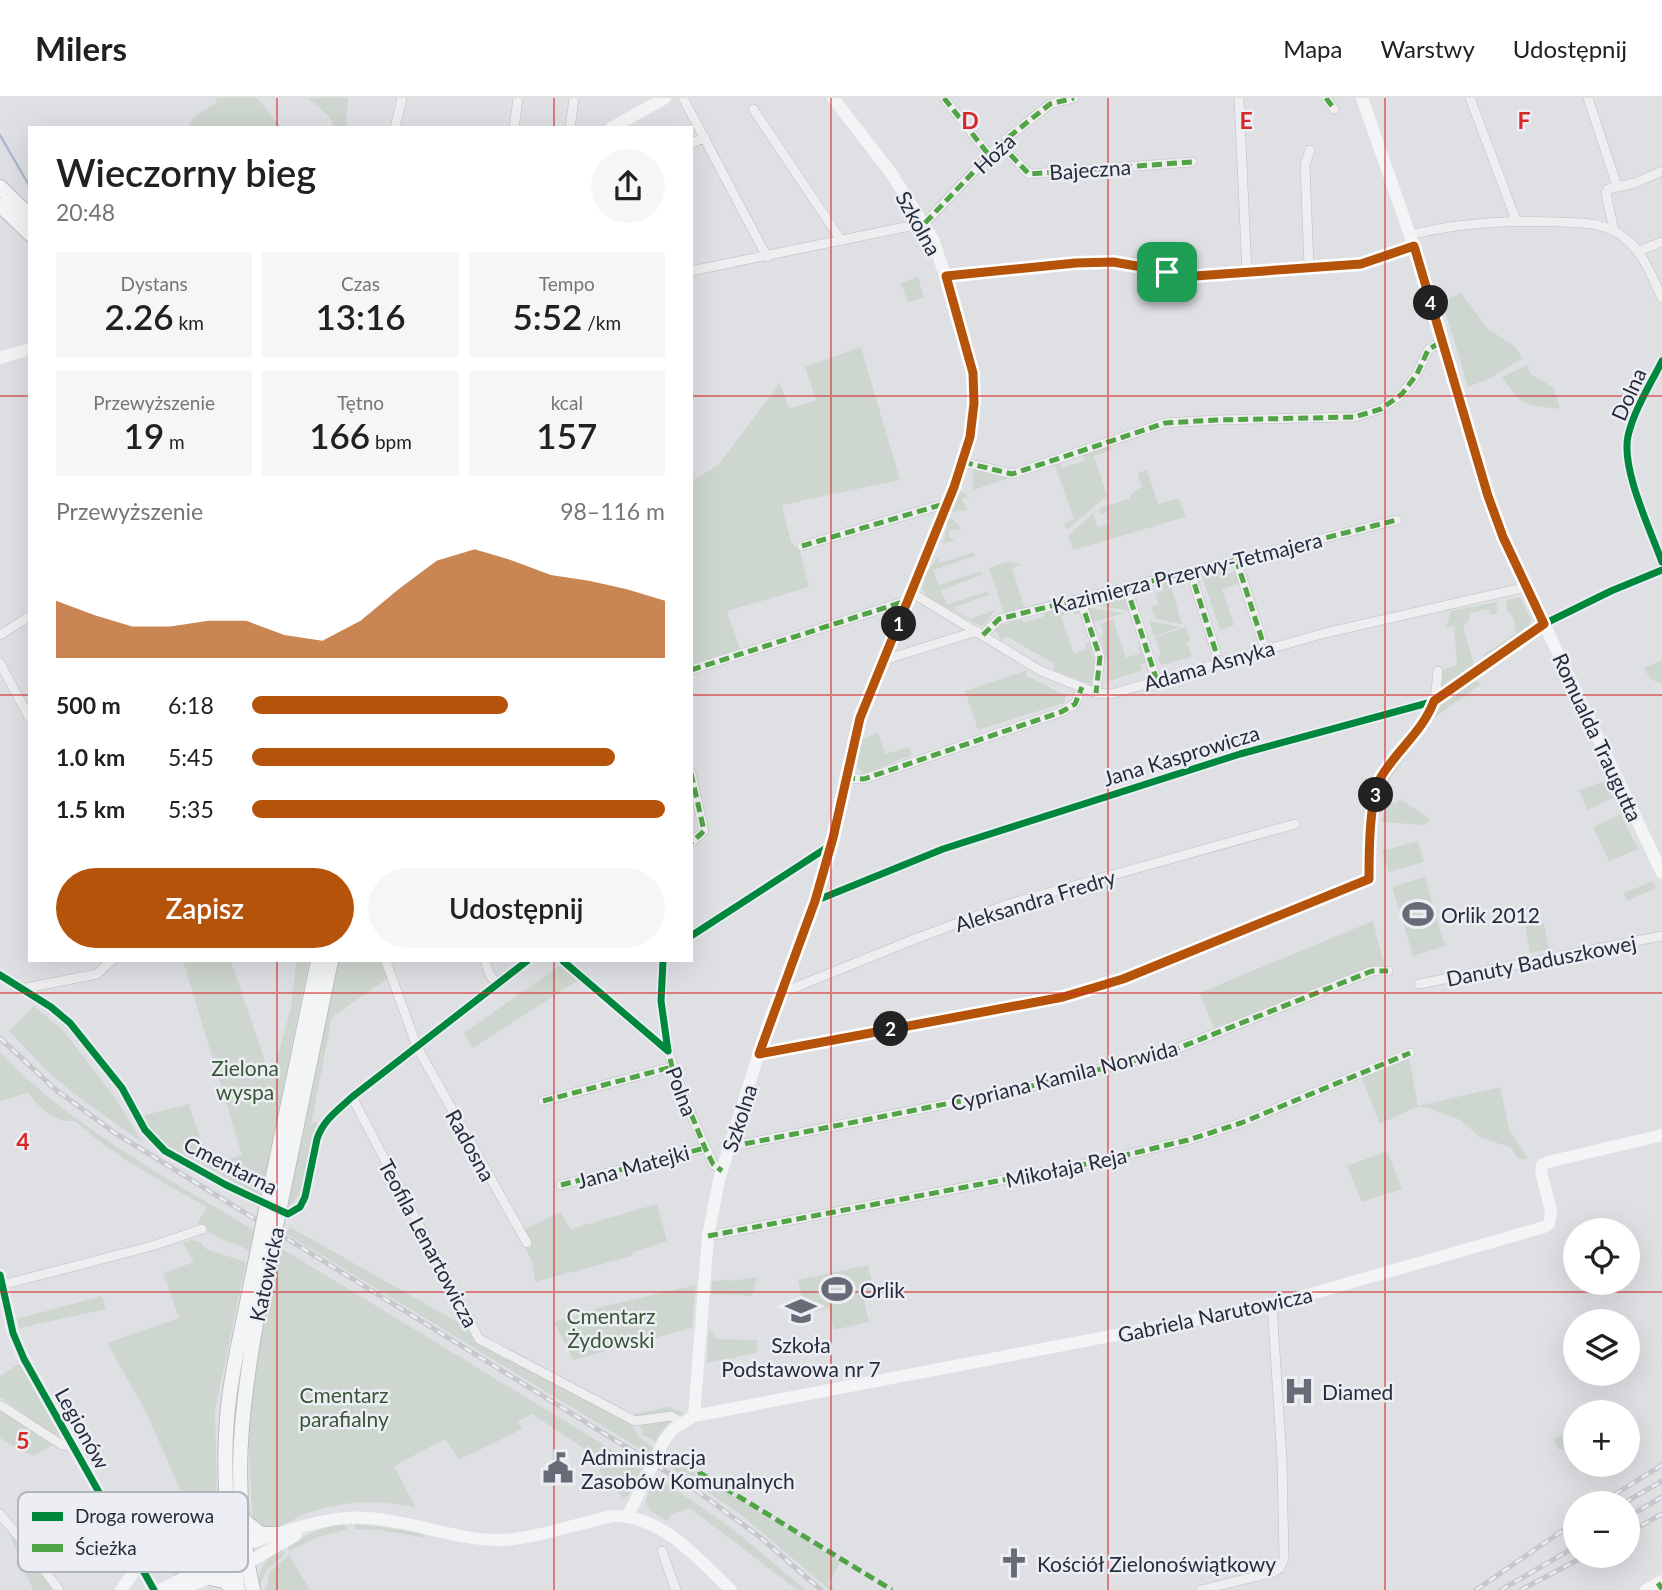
<!DOCTYPE html>
<html lang="pl">
<meta charset="utf-8">
<style>
body{margin:0;font-family:Lato,sans-serif;background:#f6f6f6;color:#202124;height:100vh;display:flex;flex-direction:column;font-size:26px;white-space:nowrap}
*{box-sizing:border-box;margin:0}
p{font-size:23px;color:#757577}
.icon{flex:none;width:38px;height:38px;fill:none;stroke:currentColor;stroke-width:2;stroke-linecap:round;stroke-linejoin:round}
.map{position:relative;flex:1;overflow:hidden}
.side{position:absolute;left:28px;top:28px;width:665px;height:836px;display:flex;flex-direction:column;background:#fff;border-radius:0px;box-shadow:0 7px 28px #0002}
.side>*{flex:none}
.buttons{position:absolute;left:1563px;top:1120px;display:grid;gap:14px}
.buttons a{display:grid;place-items:center;width:77px;height:77px;border-radius:50%;background:#fff;box-shadow:0 7px 28px #0002;font-size:35px}
.pin{position:absolute;display:grid;place-items:center;width:60px;height:60px;color:#fff;margin:-30px;border-radius:14px;box-shadow:0 4px 10px #0006}
.km{position:absolute;width:35px;height:35px;margin:-18px;border-radius:50%;background:#222;color:#fff;font-size:19px;line-height:35px;text-align:center}
.round{display:grid;place-items:center;flex:none;width:74px;height:74px;border-radius:37px;background:#f6f6f6}
.overview{display:flex;align-items:center;justify-content:space-between;height:119px;padding:0 28px}
h1{font-size:38px;font-weight:600;line-height:52px}
.stats{display:grid;grid-template-columns:repeat(3,1fr);gap:10px;height:119px;padding:7px 28px}
.stats div{display:grid;align-content:center;border-radius:0px;background:#f6f6f6;text-align:center}
.stats b{font-size:35px;font-weight:600}
.stats small{font-size:19px;font-weight:400}
.stats p{font-size:19px}
.chart{height:196px;padding:14px 28px}
.chart p{display:flex;justify-content:space-between}
.chart svg{width:100%;height:126px;margin-top:7px;fill:#b45309;opacity:.7}
.button{display:flex;gap:14px;margin-top:auto;padding:14px 28px}
.button a{flex:1;height:80px;border-radius:42px;background:#b45309;color:#fff;font-size:28px;font-weight:600;line-height:80px;text-align:center}
.button a+a{background:#f6f6f6;color:#202124}
ul{padding:0 28px;list-style:none;font-size:23px}
li{display:grid;grid-template-columns:112px 84px 1fr;align-items:center;height:52px}
li i{height:18px;border-radius:9px;background:#b45309}
header{display:flex;align-items:center;gap:42px;box-sizing:border-box;height:98px;padding:0 35px;background:#fff;border-bottom:2px solid #e0e0e0}
header strong{font-size:33px}
nav{display:flex;gap:38px;margin-inline-start:auto;font-size:24px}
.map>svg:first-child{display:block}
</style>
<header>
<strong>Milers</strong>
<nav><a>Mapa</a><a>Warstwy</a><a>Udostępnij</a></nav>
</header>
<div class="map">
<svg width="1662" height="1492" viewBox="0 0 1662 1492">
<rect width="100%" height="100%" fill="#dfe0e4"/>
<path fill="#ced7cf" d="M215,0H257L282,30H191L189,27L193,19L217,4Z
M308,0H348L346,30H334L330,19Z
M918,179L924,199L908,205L901,185Z
M1461,195L1488,231L1513,247L1523,260L1491,280L1468,289L1444,210L1449,208V200Z
M861,249L900,382L782,407L791,444L800,453L809,489L727,513L740,551L691,566V384L719,366L780,285L789,311L816,302L805,269Z
M1527,267L1531,276L1554,290L1560,311C1526,307 1521,309 1502,279Z
M1109,347L1113,351L1094,358L1107,398L1066,432L1064,426L1074,421L1054,365L1058,364L1062,370L1084,363L1083,357Z
M973,372L1000,379H1012L973,392Z
M1147,372L1158,406L1179,400L1186,419L1073,452L1068,438L1093,415L1098,429L1110,425L1107,414L1100,416L1099,410L1129,401L1134,393L1142,389L1137,375Z
M959,393L969,398L962,401L967,412L953,414L951,412Z
M949,419L958,426L961,433L955,431L949,433L950,439L955,442L943,446Z
M974,454L975,458L933,472L939,487L981,473L982,477L941,492L947,507L988,493L989,497L954,509L956,513L971,521L995,512L984,527L980,528L926,498L922,490L926,475L938,459L940,465Z
M1005,464L1022,466L1012,470L1024,509L1004,515L989,470Z
M1224,470L1226,476L1237,473L1241,485L1222,491L1234,527L1220,532L1202,478Z
M1186,477L1188,483L1171,488L1182,526L1156,521L1151,509L1159,506L1155,495L1162,493L1160,486Z
M1120,493L1124,495L1130,513L1089,506L1118,499L1116,494Z
M1520,499L1531,521L1530,527L1485,560L1483,557L1516,535L1514,521L1506,510L1507,502Z
M1496,504L1498,515L1490,517L1488,511L1469,515L1470,521L1463,528L1475,571L1442,595L1439,590L1442,572L1457,567L1454,528L1446,529L1451,513Z
M1074,506L1079,515L1075,516L1073,513L1061,518L1074,556L1087,551L1085,546L1089,544L1095,565L1092,587L1053,572L1055,566L1006,538L1002,543L995,532L1001,527L1021,521L1024,525L1045,518L1044,514Z
M1085,509L1124,515L1091,525Z
M1113,521L1126,560L1140,555L1138,549L1141,548L1147,564L1141,566L1143,572L1107,584L1108,569L1100,538L1104,536L1100,526Z
M1149,523L1181,529L1154,538Z
M1186,529L1190,543L1187,544L1192,559L1160,567L1158,559L1161,557L1155,539Z
M1662,562V586L1650,581L1644,570Z
M1028,572L1025,577L1066,598L1064,605L978,632L965,593Z
M1475,582L1481,586L1433,621L1391,679L1379,719L1372,756L1381,689L1394,666L1436,608Z
M878,634L885,656L909,649L912,657C900,661 870,675 862,675L855,667L861,642Z
M1606,683L1613,700L1587,712L1579,692Z
M1400,701L1430,721L1426,727L1381,724L1387,703L1395,706Z
M1621,716L1638,751L1609,763L1593,729Z
M1418,743L1424,764L1388,774L1382,753Z
M1425,779L1445,848L1413,858L1392,789Z
M1653,783L1656,790L1627,803L1624,795Z
M1373,823L1385,870H1371L1214,930L1199,895Z
M1544,825L1549,851L1530,855L1525,828Z
M183,863H231L271,981L291,910L296,863H309L261,1098L162,1045L150,1032L142,1018L189,1006L209,1067L242,1057Z
M338,863H382L388,880L332,919L311,1027L316,1023L318,1027C307,1051 311,1096 287,1109Z
M562,866L577,883L473,950L464,935Z
M34,908L62,931L114,998L143,1045L77,998L48,974L9,933Z
M0,954C68,1027 169,1081 254,1132L249,1153C234,1142 215,1145 204,1127L197,1126L207,1109C161,1083 115,1059 75,1023C52,1024 42,1012 28,995L0,1003Z
M1409,959L1418,1008L1500,989L1510,1034L1528,1060L1520,1062L1510,1049L1481,1040L1460,1022L1431,1011L1418,1008L1380,1026L1362,980Z
M1387,1053L1402,1091L1362,1104L1347,1068Z
M657,1106L667,1143L631,1155L632,1158L535,1184L532,1163L517,1135L560,1114L571,1131Z
M290,1129L468,1230L474,1241L630,1325L639,1339L653,1349L650,1357L280,1132L287,1134Z
M193,1142L200,1144L206,1151L246,1164L215,1312L218,1446L211,1459L175,1479L164,1457L200,1437L146,1314L107,1245L179,1220L163,1175L194,1164L183,1145Z
M281,1150L642,1370L628,1398L623,1400L601,1376L599,1367L602,1362L532,1316L518,1324L522,1331L459,1362L445,1341L394,1368L416,1410C377,1400 346,1403 308,1415C295,1419 280,1432 267,1430C258,1430 255,1424 252,1417L248,1324L257,1257Z
M868,1167L876,1200L864,1203L869,1224L834,1232L829,1210L805,1216L798,1182Z
M757,1179L752,1198L711,1196L712,1183L731,1181V1183Z
M696,1187L692,1230L573,1262L554,1224L605,1208Z
M102,1198L106,1211L19,1230L17,1221Z
M709,1230L716,1241L757,1242V1255L707,1265Z
M20,1265L61,1337L52,1336L0,1299V1278Z
M671,1308L673,1312L684,1314L679,1318L633,1320L631,1317Z
M0,1312L53,1347L34,1358L21,1353L0,1340Z
M665,1322L672,1323L659,1337L656,1344L643,1337L640,1327Z
M1575,1330V1352L1558,1351L1553,1341Z
M666,1357L841,1464L828,1485L835,1492H830L739,1415L662,1364Z
M655,1378L729,1428L806,1492H797L690,1410L672,1416L667,1423L650,1413L645,1404Z
M343,1425L347,1431L313,1441L290,1453L286,1447L320,1431Z
M355,1426L421,1434L426,1440L380,1432L355,1431Z
M7,1430L54,1492H33Z
M282,1450L285,1456L266,1473L259,1490C257,1470 266,1461 282,1450Z
M289,1457L310,1492H266L269,1475Z"/>
<g fill="none" stroke-linecap="round" stroke-linejoin="round">
<path stroke="#aeb9ce" stroke-width="2.5" d="M0,37L30,89"/>
<g stroke="#bdbec2" stroke-width="10">
<path id="street" d="M683,0L767,159
M944,0L989,57
M1239,0L1247,175
M1326,0L1334,11
M1470,0L1516,122
M1588,0L1617,88
M753,11L841,142
M395,30L402,0
M514,30L518,0
M570,30L574,0
M691,46L705,39
M1000,46L1029,76L1192,64
M1614,133L1606,95L1608,91L1635,85L1662,73
M1410,137C1460,124 1509,122 1560,124C1581,125 1604,124 1622,138C1643,153 1651,177 1662,200
M1639,153L1662,144
M1309,169L1305,67L1310,52
M691,173L925,125L1000,46L1050,6L1074,0
M946,178L1101,164L1122,165L1195,178L1361,166L1414,148
M1662,263C1650,287 1634,312 1628,338C1621,371 1650,431 1662,464
M963,364L1012,376L1165,325L1216,322L1354,319L1381,311L1402,296L1417,276L1428,252L1442,243
M802,448L947,405
M1236,461L1265,551
M1190,472L1219,564
M1126,488L1157,583
M912,495L1041,573L1096,595L1111,596L1325,535L1527,489
M1080,501L1100,559L1096,595
M0,537L30,518
M983,537L999,521L1397,422
M884,562L977,533
M0,565L30,621
M691,572L909,502
M691,675L704,733L691,745
M845,680L864,681L1061,614L1075,606L1082,589
M815,803L943,751L1240,656L1435,603L1544,526L1611,493L1662,472
M691,838L831,747
M386,863L417,949L527,1145
M485,863L490,877L497,887
M563,863L668,953
M663,863L661,903L668,953L687,1007L713,1066L722,1073
M0,877L51,909L70,925L122,990L145,1032L165,1053L226,1087L288,1116L300,1109L305,1099L317,1041C323,1022 338,1012 352,999L527,863
M1419,886L1662,838
M21,891L97,876L111,863
M781,895L915,841L1009,806L1295,726
M759,956L1063,899L1123,881L1369,781V738L1380,680L1429,617L1435,603L1438,573
M352,999L479,1241L635,1323L671,1318L682,1324
M543,1003L672,969
M730,1045L744,1046L1011,993L1166,955L1372,873H1388
M561,1087L705,1050
M708,1138L1097,1064L1188,1042L1241,1025L1410,955
M2,1187L152,1148L202,1131
M0,1307L62,1347L73,1348
M0,1416L25,1446L59,1492
M662,1453L676,1492
M1201,1492L1274,1474L1280,1470L1284,1460L1282,1362L1272,1207"/>
</g>
<g stroke="#bcbdc1" stroke-width="16">
<path id="primary" d="M0,89L30,118
M0,107L30,136
M273,1078L318,863
M286,1080L331,863
M242,1421L261,1436H278
M210,1480L224,1483L234,1492
M238,1492C228,1436 222,1379 227,1321C230,1280 240,1240 248,1200
M253,1492C230,1391 241,1304 260,1204"/>
</g>
<use href="#street" stroke="#eeeef1" stroke-width="9"/>
<path stroke="#f3f4f5" stroke-width="12" d="M1362,0L1419,163L1488,398L1503,439L1662,775
M611,30L665,0
M0,260L30,251
M0,1177L13,1235L24,1261L154,1492
M694,1318L708,1138L719,1082L768,926L815,803L831,747L860,620L954,389L970,339L974,305L973,275L951,196L933,141L891,75L833,0
M664,1343L672,1332L694,1318L1272,1207L1544,1129L1549,1126L1551,1114L1541,1073L1542,1067L1548,1064L1662,1037
M628,1418L640,1393
M121,1492L132,1477L136,1461
M160,1492C184,1481 206,1467 229,1454C253,1441 320,1422 346,1420C397,1416 455,1444 504,1442C537,1440 579,1425 613,1418C662,1417 698,1461 731,1492
M173,1492L184,1490L247,1465L296,1437
M1646,1492L1662,1483"/>
<use href="#primary" stroke="#f3f4f5" stroke-width="14"/>
<g stroke="#c7c8cc" stroke-width="5">
<path id="rail" d="M0,940L56,992L115,1035L693,1390L760,1439L821,1492
M1601,1405L1662,1367
M1624,1405L1662,1383
M1628,1419L1662,1399
M1628,1435L1662,1416
M1476,1492L1575,1424
M1501,1492L1575,1449
M1521,1492L1585,1458"/>
</g>
<use href="#rail" stroke="#eceef4" stroke-width="2.5" stroke-dasharray="8" stroke-linecap="butt"/>
<g stroke="#bcbdc1" stroke-width="16" stroke-linecap="butt">
<path id="primary-bridge" d="M248,1200L273,1078
M260,1204L286,1080"/>
</g>
<path stroke="#f3f4f5" stroke-width="12" d="M640,1393L664,1343"/>
<use href="#primary-bridge" stroke="#f3f4f5" stroke-width="14"/>
<path stroke="#51a445" stroke-width="5" stroke-dasharray="10 5" stroke-linecap="butt" d="M944,0L989,57
M1326,0L1334,11
M1000,46L1029,76L1192,64
M925,125L1000,46L1050,6L1074,0
M963,364L1012,376L1165,325L1216,322L1354,319L1381,311L1402,296L1417,276L1428,252L1442,243
M802,448L947,405
M1236,461L1265,551
M1190,472L1219,564
M1126,488L1157,583
M1080,501L1100,559L1096,595
M983,537L999,521L1397,422
M691,572L909,502
M691,675L704,733L691,745
M845,680L864,681L1061,614L1075,606L1082,589
M667,946L672,969L705,1050L713,1066L722,1073
M759,956L1063,899L1123,881L1369,781C1369,755 1369,701 1381,679C1397,652 1422,632 1435,603
M543,1003L672,969
M730,1045L744,1046L1011,993L1166,955L1372,873H1388
M561,1087L705,1050
M708,1138L1097,1064L1188,1042L1241,1025L1410,955
M696,1359L700,1375L892,1492
M1658,1485L1662,1491"/>
<g stroke="#eceef4" stroke-width="11">
<path id="cycleway" d="M1662,263C1650,287 1634,312 1628,338C1621,371 1650,431 1662,464
M815,803L943,751L1240,656L1435,603L1544,526L1611,493L1662,472
M691,838L831,747
M563,863L668,953
M663,863L661,903L668,953
M0,877L51,909L70,925L122,990L145,1032L165,1053L226,1087L288,1116L300,1109L305,1099L317,1041C323,1022 338,1012 352,999L527,863
M0,1177L13,1235L24,1261L154,1492"/>
</g>
<use href="#cycleway" stroke="#00873e" stroke-width="7"/>
</g>
<g fill="none" stroke-linecap="round" stroke-linejoin="round">
<g stroke="#fff" stroke-width="14">
<path id="route" d="M1414,148L1488,398L1503,439L1544,526L1434,603C1423,633 1397,652 1381,679C1369,701 1369,755 1369,781L1123,881L1063,899L759,956L815,803L833,740L860,620L954,389L970,339L974,305L973,275L946,178L1076,165L1113,164L1195,178L1361,166Z"/>
</g>
<use href="#route" stroke="#b45309" stroke-width="9"/>
</g>
<path fill="none" stroke="#d62828" stroke-width="2" stroke-opacity="0.55" d="M277,0V30M554,0V30M831,0V1492M1108,0V1492M1385,0V1492M0,298H30M691,298H1662M0,597H30M691,597H1662M277,863V1492M554,863V1492M0,895H1662M0,1194H1662"/>
<defs>
<g id="stadium-bare" transform="scale(2.415)"><path d="M0-5a6.5 5 0 1 0 0 10a6.5 5 0 1 0 0-10ZM-3.5-1.8h7v3.6h-7Z" fill="#676b77" stroke="#eceef4" stroke-width="2.5" paint-order="stroke"/></g>
<g id="school-bare" transform="scale(2.415)"><path d="M0-5L7-2L0 1L-7-2ZM-4 1L0 2.5L4 1V4Q0 6-4 4Z" fill="#676b77" stroke="#eceef4" stroke-width="2.5" paint-order="stroke"/></g>
<g id="hospital-bare" transform="scale(2.415)"><path d="M-5-5h3v3.5h4V-5h3V5h-3V1.5h-4V5h-3Z" fill="#676b77" stroke="#eceef4" stroke-width="2.5" paint-order="stroke"/></g>
<g id="civic-bare" transform="scale(2.415)"><path d="M-.6-6.5H3V-4.5H.6V-3L4-1V1h2V6H-6V1h2V-1L-.6-3ZM-1.2 2.5V6h2.4V2.5Z" fill="#676b77" stroke="#eceef4" stroke-width="2.5" paint-order="stroke"/></g>
<g id="church-bare" transform="scale(2.415)"><path d="M-1.2-6h2.4v3.5h3.3v2.4h-3.3V6h-2.4V-.1h-3.3v-2.4h3.3Z" fill="#676b77" stroke="#eceef4" stroke-width="2.5" paint-order="stroke"/></g>
</defs>
<g fill-rule="evenodd">
<use href="#stadium-bare" x="1418" y="816"/>
<use href="#stadium-bare" x="837" y="1191"/>
<use href="#school-bare" x="801" y="1213"/>
<use href="#hospital-bare" x="1299" y="1293"/>
<use href="#civic-bare" x="558" y="1370"/>
<use href="#church-bare" x="1014" y="1465"/>
</g>
<g text-anchor="middle" dominant-baseline="central" stroke-width="5" stroke-linejoin="round" paint-order="stroke">
<g font-size="21" fill="#272c3c" stroke="#eceef4">
<text transform="translate(994 55) rotate(-43)">Hoża</text>
<text transform="translate(1090 71) rotate(-4)">Bajeczna</text>
<text transform="translate(919 125) rotate(61)">Szkolna</text>
<text transform="translate(1628 296) rotate(-66)">Dolna</text>
<text transform="translate(1187 474) rotate(-14)">Kazimierza Przerwy-Tetmajera</text>
<text transform="translate(1209 567) rotate(-16)">Adama Asnyka</text>
<text transform="translate(1598 639) rotate(65)">Romualda Traugutta</text>
<text transform="translate(1181 657) rotate(-17)">Jana Kasprowicza</text>
<text transform="translate(1035 802) rotate(-17)">Aleksandra Fredry</text>
<text transform="translate(1541 862) rotate(-11)">Danuty Baduszkowej</text>
<text transform="translate(1064 977) rotate(-14)">Cypriana Kamila Norwida</text>
<text transform="translate(682 993) rotate(69)">Polna</text>
<text transform="translate(739 1020) rotate(-72)">Szkolna</text>
<text transform="translate(471 1047) rotate(61)">Radosna</text>
<text transform="translate(231 1067) rotate(27)">Cmentarna</text>
<text transform="translate(633 1068) rotate(-15)">Jana Matejki</text>
<text transform="translate(1066 1069) rotate(-12)">Mikołaja Reja</text>
<text transform="translate(429 1145) rotate(62)">Teofila Lenartowicza</text>
<text transform="translate(266 1176) rotate(-78)">Katowicka</text>
<text transform="translate(1215 1216) rotate(-12)">Gabriela Narutowicza</text>
<text transform="translate(83 1330) rotate(61)">Legionów</text>
</g>
<g font-size="21" fill="#272c3c" stroke="#eceef4" text-anchor="start">
<text x="1441" y="816">Orlik 2012</text>
<text x="860" y="1191">Orlik</text>
<text x="801" y="1246" text-anchor="middle">Szkoła<tspan x="801" dy="24">Podstawowa nr 7</tspan></text>
<text x="1322" y="1293">Diamed</text>
<text x="581" y="1358">Administracja<tspan x="581" dy="24">Zasobów Komunalnych</tspan></text>
<text x="1037" y="1465">Kościół Zielonoświątkowy</text>
</g>
<g font-size="21" fill="#375735" stroke="#eceef4">
<text x="245" y="969">Zielona<tspan x="245" dy="24">wyspa</tspan></text>
<text x="611" y="1217">Cmentarz<tspan x="611" dy="24">Żydowski</tspan></text>
<text x="344" y="1296">Cmentarz<tspan x="344" dy="24">parafialny</tspan></text>
</g>
</g>
<rect x="18" y="1394" width="230" height="80" rx="10" fill="#eceef4" stroke="#b1b4bd" stroke-width="2"/>
<rect x="32" y="1414" width="31" height="9" fill="#00873e"/>
<rect x="32" y="1446" width="31" height="8" fill="#51a445"/>
<g font-size="19" fill="#272c3c">
<text x="75" y="1425">Droga rowerowa</text>
<text x="75" y="1457">Ścieżka</text>
</g>
<g font-size="23" text-anchor="middle" font-weight="bold" fill="#d62828" stroke="#eceef4" stroke-width="5" stroke-linejoin="round" paint-order="stroke">
<text x="970" y="31">D</text>
<text x="1246" y="31">E</text>
<text x="1524" y="31">F</text>
<text x="23" y="1052">4</text>
<text x="23" y="1351">5</text>
</g>
</svg>
<div class="buttons">
<a><svg class="icon" aria-label="locate" viewBox="0 0 24 24"><circle cx="12" cy="12" r="6"/><path d="M12 2v4M12 18v4M2 12h4M18 12h4"/></svg></a>
<a><svg class="icon" aria-label="layers" viewBox="0 0 24 24"><path d="M12 4l9 5-9 5-9-5zM3 14l9 5 9-5"/></svg></a>
<a>+</a>
<a>−</a>
</div>
<div class="pin" style="left:1167px;top:174px;background:#1e9e55"><svg class="icon" aria-label="arrive" viewBox="0 0 24 24"><path d="M6 21V4h12l-3 4 3 4H6"/></svg></div>
<b class="km" style="left:899px;top:526px">1</b>
<b class="km" style="left:891px;top:931px">2</b>
<b class="km" style="left:1376px;top:697px">3</b>
<b class="km" style="left:1431px;top:205px">4</b>
<section class="side">
<div class="overview"><div><h1>Wieczorny bieg</h1><p>20:48</p></div><a class="round"><svg class="icon" aria-label="share" viewBox="0 0 24 24"><path d="M12 15V3M7 8l5-5 5 5M5 13v7h14v-7"/></svg></a></div>
<div class="stats">
<div><p>Dystans</p><b>2.26<small> km</small></b></div>
<div><p>Czas</p><b>13:16</b></div>
<div><p>Tempo</p><b>5:52<small> /km</small></b></div>
</div>
<div class="stats">
<div><p>Przewyższenie</p><b>19<small> m</small></b></div>
<div><p>Tętno</p><b>166<small> bpm</small></b></div>
<div><p>kcal</p><b>157</b></div>
</div>
<div class="chart"><p><span>Przewyższenie</span>98–116 m</p>
<svg viewBox="0 0 160 44" preserveAspectRatio="none"><path d="M0 44V24L10 29L20 33L30 33L40 31L50 31L60 36L70 38L80 31L90 20L100 10L110 6L120 10L130 15L140 17L150 20L160 24V44z"/></svg>
</div>
<ul>
<li><b>500 m</b>6:18<i style="width:62%"></i></li>
<li><b>1.0 km</b>5:45<i style="width:88%"></i></li>
<li><b>1.5 km</b>5:35<i style="width:100%"></i></li>
</ul>
<div class="button"><a>Zapisz</a><a>Udostępnij</a></div>
</section>
</div>
